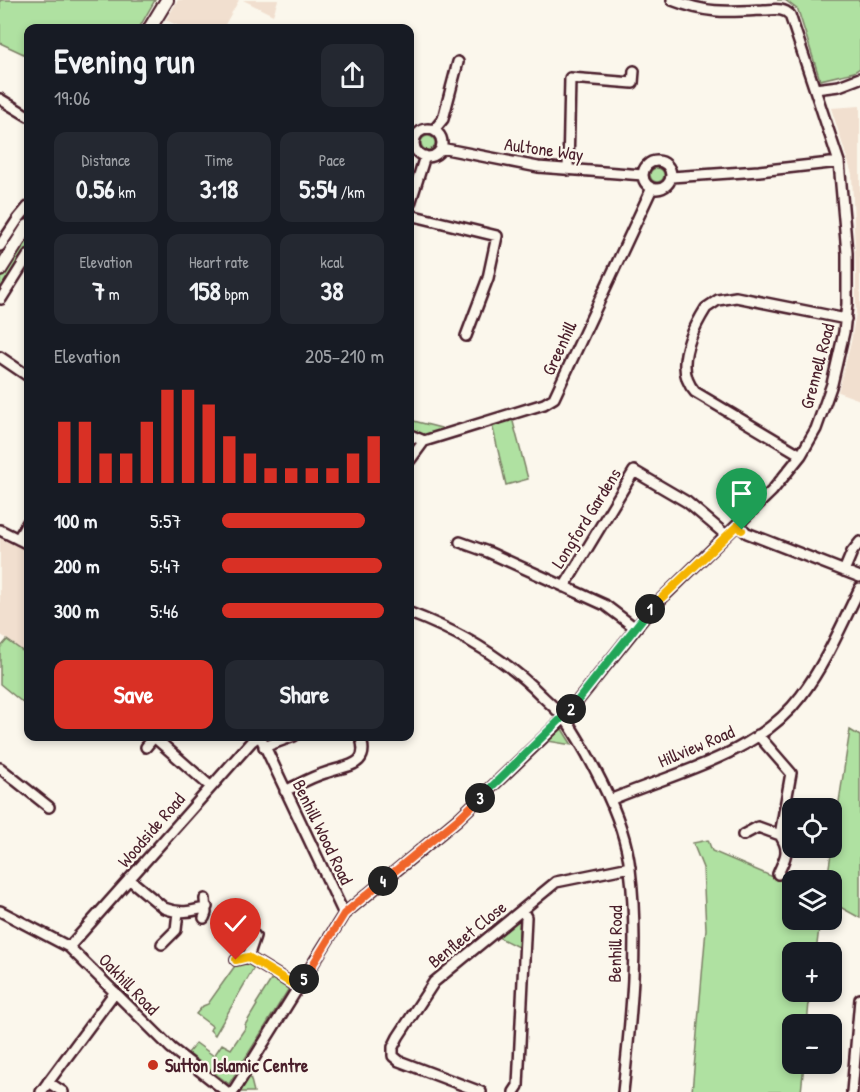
<!DOCTYPE html>
<meta charset="utf-8">
<style>
body{margin:0;font-family:"Patrick Hand",sans-serif;background:#242831;color:#f1f3f6;height:100vh;display:flex;flex-direction:column;font-size:22px;white-space:nowrap}
*{box-sizing:border-box;margin:0}
p{font-size:20px;color:#9ea1a6}
.icon{flex:none;width:33px;height:33px;fill:none;stroke:currentColor;stroke-width:2;stroke-linecap:round;stroke-linejoin:round}
.map{position:relative;flex:1;overflow:hidden}
.panel{position:absolute;left:24px;top:24px;width:390px;height:717px;display:flex;flex-direction:column;background:#171b24;border-radius:12px;box-shadow:0 3px 9px #0003}
.panel>*{flex:none}
.fabs{position:absolute;left:782px;top:798px;display:grid;gap:12px}
.fabs a{display:grid;place-items:center;width:60px;height:60px;border-radius:12px;background:#171b24;box-shadow:0 3px 9px #0003;font-size:30px}
.pin{position:absolute;display:grid;place-items:center;width:51px;height:51px;color:#fff;margin:-62px -26px;border-radius:50% 50% 50% 0;rotate:-45deg;box-shadow:0 0 6px #0007}
.pin .icon{rotate:45deg}
.km{position:absolute;width:30px;height:30px;margin:-15px;border-radius:50%;background:#222;color:#fff;font-size:16px;line-height:30px;text-align:center}
.round{display:grid;place-items:center;flex:none;width:63px;height:63px;border-radius:12px;background:#242831}
.headline{display:flex;align-items:center;justify-content:space-between;height:102px;padding:0 30px}
h1{font-size:33px;font-weight:700;line-height:45px}
.metrics{display:grid;grid-template-columns:repeat(3,1fr);gap:9px;height:102px;padding:6px 30px}
.metrics div{display:grid;align-content:center;border-radius:12px;background:#242831;text-align:center}
.metrics b{font-size:26px;font-weight:700}
.metrics small{font-size:16px;font-weight:400}
.metrics p{font-size:16px}
.chart{height:168px;padding:12px 30px}
.chart p{display:flex;justify-content:space-between}
.chart svg{width:100%;height:108px;margin-top:6px;stroke:#d93025;stroke-width:6}
.action{display:flex;gap:12px;margin-top:auto;padding:12px 30px}
.action a{flex:1;height:69px;border-radius:12px;background:#d93025;color:#fff;font-size:24px;font-weight:700;line-height:69px;text-align:center}
.action a+a{background:#242831;color:#f1f3f6}
ul{padding:0 30px;list-style:none;font-size:20px}
li{display:grid;grid-template-columns:96px 72px 1fr;align-items:center;height:45px}
li i{height:15px;border-radius:8px;background:#d93025}
.map>svg:first-child{display:block}
</style>
<div class="map">
<svg width="860" height="1092" viewBox="0 0 860 1092">
<rect width="100%" height="100%" fill="#fbf7ec"/>
<filter id="ink" filterUnits="userSpaceOnUse"><feTurbulence type="fractalNoise" baseFrequency=".0167" numOctaves="2"/><feDisplacementMap in="SourceGraphic" scale="12" xChannelSelector="R" yChannelSelector="G"/><feConvolveMatrix kernelMatrix="1 2 1 2 8 2 1 2 1" color-interpolation-filters="sRGB"/></filter>
<g filter="url(#ink)">
<path fill="#f1dfcf" d="M178,0H239L223,28H183L166,20Z
M243,0H278L273,15Z
M860,106V400L838,392L851,342L856,312V276L852,174L831,108Z
M0,532L28,546V655L0,634Z"/>
<path fill="#afe1a1" stroke="#7c8066" stroke-width="1.5" d="M0,0H155L139,28H28V56L0,43Z
M777,0H860V68L854,72L820,80L798,10L785,0Z
M421 143a7 7 0 1 1 14 0a7 7 0 1 1-14 0Z
M650 175a7 7 0 1 1 14 0a7 7 0 1 1-14 0Z
M28,234V247L0,292V278Z
M511,414L528,479L506,485L491,420Z
M410,420L441,428L445,432L410,457Z
M7,640L28,655V707L0,684V648Z
M562,729L572,745L548,741Z
M850,730L860,736V918L831,902V880H827Z
M708,840L712,851L792,885V920H820L817,944L814,952H792V992H810L807,1024H792V1064H804L801,1092H692L706,929L703,868L693,843Z
M518,920H520L518,947L498,937Z
M247,960L255,966L215,1035L210,1030L212,1026L196,1014L203,1006L208,1004L237,963Z
M273,977L288,986V990L229,1084L188,1053L196,1043L214,1056L222,1044L231,1049L246,1027L245,1025L257,1005L256,1004Z
M249,1072L254,1092H238Z"/>
<g fill="none" stroke-linecap="round" stroke-linejoin="round">
<g stroke="#4a1f2b" stroke-width="14">
<path id="minor" d="M815,89L839,86L860,78
M0,99L28,116
M414 143a14 14 0 1 1 28 0a14 14 0 1 1-28 0Z
M434,130L443,119L458,62
M441,148L538,167L643,175
M643 175a14 14 0 1 1 28 0a14 14 0 1 1-28 0Z
M568,170L570,78L633,83L634,71
M671,177L759,171L839,162
M410,204L425,156
M410,215L497,236L488,278L466,336
M0,246L18,219L28,207
M1,299L28,256
M0,357L28,376
M410,435L424,441
M424,441L544,404L554,398L652,188
M801,455L695,392C673,368 691,332 706,308L718,300L736,297L846,319
M410,460L424,441
M738,525L747,533L860,577
M0,530L28,544
M18,539L28,522
M460,542L488,552L605,605L634,627
M844,571L852,552L860,542
M564,587L634,471L687,502L726,535
M410,613C460,632 505,658 543,697C551,704 559,712 566,720C580,740 591,761 602,783C615,809 627,840 630,869C639,943 631,1019 623,1092
M758,735L791,773L780,835C791,852 785,857 778,874
M260,736L344,914
M146,747L154,737L211,787
M264,747L294,736
M0,768L49,807
M285,791C298,785 311,777 325,773C345,765 372,768 360,736
M610,800C676,772 756,756 801,696C826,663 842,624 860,588
M743,835L758,827L780,835
M129,879L164,908C179,914 191,912 207,907
M0,911L69,947L171,1048L227,1092
M204,918L206,913L205,899
M162,944L176,930L178,912
M69,947L252,741L259,736
M248,957L255,936
M236,960L248,957L299,988
M48,1082L63,1092
M41,1092L115,992
M233,1092L344,914L458,819L564,718L652,608L772,491L801,455L816,429L832,384L844,332L847,304V253L839,162L790,15C783,7 773,10 764,10C726,12 708,14 672,0
M481,1092L399,1061L393,1056V1047L398,1037L434,982L556,882L630,867
M514,1092L518,1086L526,917L522,910
M852,1092L860,999"/>
</g>
<g stroke="#4a1f2b" stroke-width="16">
<path id="major" d="M150,28L167,0
M0,270L28,226"/>
</g>
<use href="#minor" stroke="#fbf7ec" stroke-width="9"/>
<use href="#major" stroke="#fbf7ec" stroke-width="12"/>
</g>
</g>
<g fill="none" stroke-linecap="round" stroke-linejoin="round" filter="url(#ink)">
<g stroke="#fff" stroke-width="12">
<path id="split-1" d="M650,609L738,525L742,530"/>
</g>
<g stroke="#fff" stroke-width="12">
<path id="split-2" d="M571,709L650,609"/>
</g>
<g stroke="#fff" stroke-width="12">
<path id="split-3" d="M480,798L571,709"/>
</g>
<g stroke="#fff" stroke-width="12">
<path id="split-4" d="M383,881L458,819L480,798"/>
</g>
<g stroke="#fff" stroke-width="12">
<path id="split-5" d="M304,979L344,914L383,881"/>
</g>
<g stroke="#fff" stroke-width="12">
<path id="split-6" d="M236,960L248,957L299,988L304,979"/>
</g>
<use href="#split-1" stroke="#f5b400" stroke-width="8"/>
<use href="#split-2" stroke="#22a559" stroke-width="8"/>
<use href="#split-3" stroke="#22a559" stroke-width="8"/>
<use href="#split-4" stroke="#f0652b" stroke-width="8"/>
<use href="#split-5" stroke="#f0652b" stroke-width="8"/>
<use href="#split-6" stroke="#f5b400" stroke-width="8"/>
</g>
<circle fill="#c8321e" stroke="#fbf7ec" stroke-width="2" cx="153" cy="1065" r="6"/>
<g text-anchor="middle" dominant-baseline="central" stroke-width="4.5" stroke-linejoin="round" paint-order="stroke">
<g font-size="18" fill="#4a1f2b" stroke="#fbf7ec">
<text transform="translate(544 149) rotate(8)">Aultone Way</text>
<text transform="translate(559 348) rotate(-65)">Greenhill</text>
<text transform="translate(817 366) rotate(-75)">Grennell Road</text>
<text transform="translate(586 518) rotate(-58)">Longford Gardens</text>
<text transform="translate(696 746) rotate(-23)">Hillview Road</text>
<text transform="translate(151 830) rotate(-49)">Woodside Road</text>
<text transform="translate(323 832) rotate(64)">Benhill Wood Road</text>
<text transform="translate(467 934) rotate(-39)">Benfleet Close</text>
<text transform="translate(615 944) rotate(-89)">Benhill Road</text>
<text transform="translate(129 984) rotate(46)">Oakhill Road</text>
</g>
<g font-size="18" font-weight="bold" fill="#4a1f2b" stroke="#fbf7ec" text-anchor="start">
<text x="165" y="1065">Sutton Islamic Centre</text>
</g>
</g>
</svg>
<div class="fabs">
<a><svg class="icon" aria-label="locate" viewBox="0 0 24 24"><circle cx="12" cy="12" r="6"/><path d="M12 2v4M12 18v4M2 12h4M18 12h4"/></svg></a>
<a><svg class="icon" aria-label="layers" viewBox="0 0 24 24"><path d="M12 4l9 5-9 5-9-5zM3 14l9 5 9-5"/></svg></a>
<a>+</a>
<a>−</a>
</div>
<div class="pin" style="left:742px;top:530px;background:#1e9e55"><svg class="icon" aria-label="arrive" viewBox="0 0 24 24"><path d="M6 21V4h12l-3 4 3 4H6"/></svg></div>
<div class="pin" style="left:236px;top:960px;background:#d93025"><svg class="icon" aria-label="check" viewBox="0 0 24 24"><path d="M5 12l5 5 9-10"/></svg></div>
<b class="km" style="left:650px;top:609px">1</b>
<b class="km" style="left:571px;top:709px">2</b>
<b class="km" style="left:480px;top:798px">3</b>
<b class="km" style="left:383px;top:881px">4</b>
<b class="km" style="left:304px;top:979px">5</b>
<section class="panel">
<div class="headline"><div><h1>Evening run</h1><p>19:06</p></div><a class="round"><svg class="icon" aria-label="share" viewBox="0 0 24 24"><path d="M12 15V3M7 8l5-5 5 5M5 13v7h14v-7"/></svg></a></div>
<div class="metrics">
<div><p>Distance</p><b>0.56<small> km</small></b></div>
<div><p>Time</p><b>3:18</b></div>
<div><p>Pace</p><b>5:54<small> /km</small></b></div>
</div>
<div class="metrics">
<div><p>Elevation</p><b>7<small> m</small></b></div>
<div><p>Heart rate</p><b>158<small> bpm</small></b></div>
<div><p>kcal</p><b>38</b></div>
</div>
<div class="chart"><p><span>Elevation</span>205–210 m</p>
<svg viewBox="0 0 160 44" preserveAspectRatio="none"><path d="M5 44V19M15 44V19M25 44V32M35 44V32M45 44V19M55 44V6M65 44V6M75 44V12M85 44V25M95 44V32M105 44V38M115 44V38M125 44V38M135 44V38M145 44V32M155 44V25"/></svg>
</div>
<ul>
<li><b>100 m</b>5:57<i style="width:88%"></i></li>
<li><b>200 m</b>5:47<i style="width:99%"></i></li>
<li><b>300 m</b>5:46<i style="width:100%"></i></li>
</ul>
<div class="action"><a>Save</a><a>Share</a></div>
</section>
</div>
